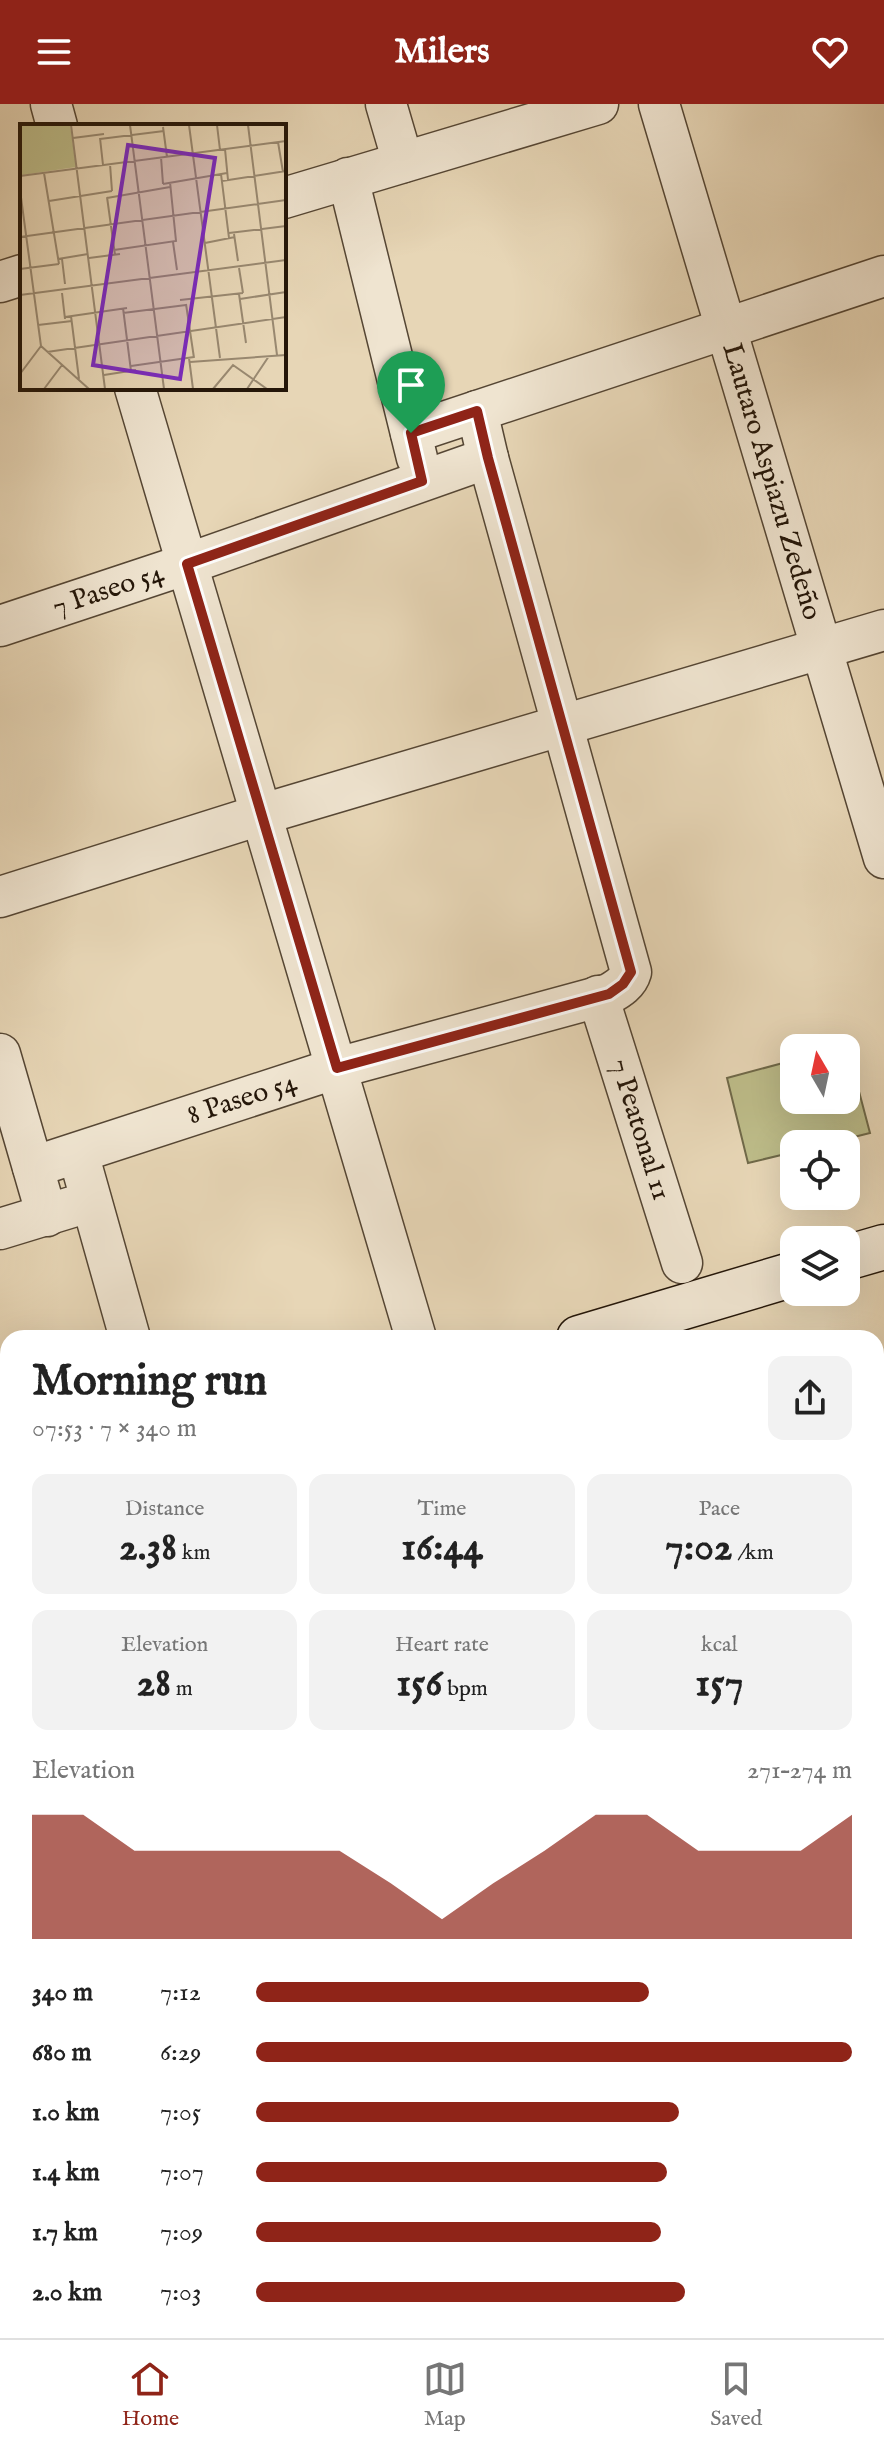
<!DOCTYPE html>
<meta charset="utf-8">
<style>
body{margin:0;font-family:"IM FELL English",serif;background:#f2f2f2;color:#222;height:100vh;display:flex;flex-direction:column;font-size:30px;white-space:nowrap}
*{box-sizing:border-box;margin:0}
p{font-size:26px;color:#767676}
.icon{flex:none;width:44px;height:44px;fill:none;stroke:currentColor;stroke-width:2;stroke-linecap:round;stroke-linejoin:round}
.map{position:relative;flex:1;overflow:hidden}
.sheet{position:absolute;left:0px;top:1226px;width:884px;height:1008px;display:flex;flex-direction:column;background:#fff;border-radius:24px 24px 0 0;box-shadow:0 8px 32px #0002}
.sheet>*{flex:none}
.needle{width:52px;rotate:351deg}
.fabs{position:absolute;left:780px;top:930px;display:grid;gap:16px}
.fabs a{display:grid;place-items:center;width:80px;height:80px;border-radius:16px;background:#fff;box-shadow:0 8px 32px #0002;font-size:40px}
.pin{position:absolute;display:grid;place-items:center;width:68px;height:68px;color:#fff;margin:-82px -34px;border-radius:50% 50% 50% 0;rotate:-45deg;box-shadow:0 0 8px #0007}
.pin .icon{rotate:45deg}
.round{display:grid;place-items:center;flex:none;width:84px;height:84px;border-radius:16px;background:#f2f2f2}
.head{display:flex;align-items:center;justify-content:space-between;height:136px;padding:0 32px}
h1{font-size:44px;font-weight:700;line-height:60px}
.stats{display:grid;grid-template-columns:repeat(3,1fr);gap:12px;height:136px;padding:8px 32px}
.stats div{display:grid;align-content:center;border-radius:16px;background:#f2f2f2;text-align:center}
.stats b{font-size:40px;font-weight:700}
.stats small{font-size:22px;font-weight:400}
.stats p{font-size:22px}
.chart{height:224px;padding:16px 32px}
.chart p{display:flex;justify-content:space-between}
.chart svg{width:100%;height:144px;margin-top:8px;fill:#8f2418;opacity:.7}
ul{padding:0 32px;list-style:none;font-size:26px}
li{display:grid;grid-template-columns:128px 96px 1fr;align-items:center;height:60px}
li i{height:20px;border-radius:10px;background:#8f2418}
header{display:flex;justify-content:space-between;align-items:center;height:104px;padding:0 32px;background:#8f2418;color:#fff;font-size:36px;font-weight:700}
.tabs{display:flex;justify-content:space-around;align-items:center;height:112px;border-top:2px solid #e0e0e0;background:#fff;font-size:22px;color:#767676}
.tabs a{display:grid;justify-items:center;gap:4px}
.tabs .current{color:#8f2418}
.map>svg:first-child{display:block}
</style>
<header><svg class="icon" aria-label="menu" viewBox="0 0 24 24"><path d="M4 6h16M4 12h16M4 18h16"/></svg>Milers<svg class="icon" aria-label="heart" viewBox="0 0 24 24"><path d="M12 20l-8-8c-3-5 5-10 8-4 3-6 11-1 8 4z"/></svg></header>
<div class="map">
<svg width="884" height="2234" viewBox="0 0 884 2234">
<rect width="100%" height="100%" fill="#e7d6b6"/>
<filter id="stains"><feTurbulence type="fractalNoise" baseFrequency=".0025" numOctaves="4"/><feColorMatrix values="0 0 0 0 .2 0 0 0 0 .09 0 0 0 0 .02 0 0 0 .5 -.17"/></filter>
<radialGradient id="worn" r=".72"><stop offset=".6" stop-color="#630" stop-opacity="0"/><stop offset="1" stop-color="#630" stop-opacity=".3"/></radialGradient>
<path fill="#bdbc89" stroke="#706949" stroke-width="2" d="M847,942L870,1029L826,1040H794V1048L748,1059L727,974L794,956V996H846V944H838Z"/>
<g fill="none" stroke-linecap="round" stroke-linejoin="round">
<g stroke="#554634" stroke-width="43">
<g id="street">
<path d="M51,0L57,22"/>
<path d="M386,0L403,58"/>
<path id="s1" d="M659,0L884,754"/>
<path d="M348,74L417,354"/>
<path d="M284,94L598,0"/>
<path d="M0,178L22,171"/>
<path d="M135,284L416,1234"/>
<path d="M411,329L884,172"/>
<path id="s2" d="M0,522L187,460L488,354"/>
<path d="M0,793L263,710L884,526"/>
<path id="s3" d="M598,892L682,1159"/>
<path d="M0,950L47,1112"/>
<path d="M78,1049L130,1234"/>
<path id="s4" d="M33,1063L337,964L609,890C618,885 628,879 631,868L488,354L477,307"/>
<path d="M0,1125L72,1103"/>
<path d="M876,1420L884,1417"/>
<path d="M876,1647L884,1671"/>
<path d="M0,1687L8,1685"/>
<path d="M876,1751L884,1749"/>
<path d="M0,1860L8,1886"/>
<path d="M0,2014L8,2012"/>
<path d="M876,2024L884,2022"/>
<path d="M102,2226L105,2234"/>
<path d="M442,2226L444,2234"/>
<path d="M707,2226L709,2234"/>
<path d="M374,2234L399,2226"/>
</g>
</g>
<g stroke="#241609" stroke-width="47">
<path id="secondary" d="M846,1154L884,1143
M579,1234L794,1170
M0,1406L8,1404"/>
</g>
<use href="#street" stroke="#efe4d0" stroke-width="40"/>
<use href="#secondary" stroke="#efe4d0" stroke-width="44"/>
</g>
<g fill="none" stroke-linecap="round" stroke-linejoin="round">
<g stroke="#fff" stroke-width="16">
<path id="route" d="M477,307L488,354L631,868L623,880L609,890L337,964L187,460L422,377L411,329Z"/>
</g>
<use href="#route" stroke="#8f2418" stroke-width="10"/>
</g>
<g text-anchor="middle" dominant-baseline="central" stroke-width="8" stroke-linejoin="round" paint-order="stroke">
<g font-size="28" fill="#241609" stroke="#efe4d0">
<text stroke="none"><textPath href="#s1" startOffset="394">Lautaro Aspiazu Zedeño</textPath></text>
<text stroke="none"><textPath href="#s2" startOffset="114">7 Paseo 54</textPath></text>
<text stroke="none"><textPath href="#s4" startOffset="220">8 Paseo 54</textPath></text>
<text stroke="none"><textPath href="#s3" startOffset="140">7 Peatonal 11</textPath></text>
</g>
</g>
<g transform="translate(20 20)">
<rect width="266" height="266" fill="#e7d6b6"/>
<path d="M0,1H50L56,43L2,51Z" fill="#bdbc89"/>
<path fill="none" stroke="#998971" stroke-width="2" d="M51,1L85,265M110,1L144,265M169,1L200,234M197,1L200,26M228,1L257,231M143,3L147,33M53,14L84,10M80,14L83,41M80,15L144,7M258,18L263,48M205,25L208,56M141,33L143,60M90,40L92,67M24,49L39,140M201,50L209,114M0,52L266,17M202,57L266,47M143,60L207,49M0,66L21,222M87,73L95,131M87,74L150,63M29,77L92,67M209,109L266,102M214,110L218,137M0,113L266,76M153,118L157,146M185,119L215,113M94,126L156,117L150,58M69,134L100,130M38,135L68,130M42,135L45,160M219,144L223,169M0,145L39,140M42,169L45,195M219,170L226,219M0,171L266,136M220,175L266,168M160,176L223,169M166,180L174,234M103,184L111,247M103,189L166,181M51,192L59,255M45,193L107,184M18,201L52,197M21,222L69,265M27,228L266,193M169,234L173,265M170,238L266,231M111,242L174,233M0,250L21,222M84,251L116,246M24,265L42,241M193,265L213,241L247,265M227,265L249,232"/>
<path fill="#7b2cbf" fill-opacity="0.15" stroke="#7b2cbf" stroke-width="4" d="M108,21L195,34L160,255L73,241Z"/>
<rect width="266" height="266" fill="none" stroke="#241609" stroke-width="4"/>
</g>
<rect width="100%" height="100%" filter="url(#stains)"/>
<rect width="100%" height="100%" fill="url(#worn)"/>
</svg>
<div class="fabs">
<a><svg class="needle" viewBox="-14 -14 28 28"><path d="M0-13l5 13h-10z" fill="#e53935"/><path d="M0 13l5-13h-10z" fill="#767676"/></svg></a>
<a><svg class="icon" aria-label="locate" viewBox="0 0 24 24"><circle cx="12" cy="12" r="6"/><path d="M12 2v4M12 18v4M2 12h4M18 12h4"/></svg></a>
<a><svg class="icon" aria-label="layers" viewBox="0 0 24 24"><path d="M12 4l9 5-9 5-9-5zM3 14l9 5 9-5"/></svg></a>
</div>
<div class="pin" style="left:411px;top:329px;background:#1e9e55"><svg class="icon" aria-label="arrive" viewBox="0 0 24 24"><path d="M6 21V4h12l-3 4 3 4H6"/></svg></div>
<section class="sheet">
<div class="head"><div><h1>Morning run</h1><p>07:53 · 7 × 340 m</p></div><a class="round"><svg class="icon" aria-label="share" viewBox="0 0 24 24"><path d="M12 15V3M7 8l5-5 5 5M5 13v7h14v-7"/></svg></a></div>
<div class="stats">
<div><p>Distance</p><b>2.38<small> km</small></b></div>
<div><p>Time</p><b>16:44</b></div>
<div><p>Pace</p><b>7:02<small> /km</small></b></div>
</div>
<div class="stats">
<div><p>Elevation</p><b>28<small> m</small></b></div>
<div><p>Heart rate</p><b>156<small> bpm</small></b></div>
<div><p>kcal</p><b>157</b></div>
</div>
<div class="chart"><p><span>Elevation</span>271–274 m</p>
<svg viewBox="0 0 160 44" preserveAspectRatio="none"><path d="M0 44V6L10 6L20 17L30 17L40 17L50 17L60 17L70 27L80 38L90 27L100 17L110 6L120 6L130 17L140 17L150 17L160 6V44z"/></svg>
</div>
<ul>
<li><b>340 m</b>7:12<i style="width:66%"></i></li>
<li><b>680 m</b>6:29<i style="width:100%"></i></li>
<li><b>1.0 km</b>7:05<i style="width:71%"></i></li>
<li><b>1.4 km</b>7:07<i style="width:69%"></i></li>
<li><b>1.7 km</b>7:09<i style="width:68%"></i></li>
<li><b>2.0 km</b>7:03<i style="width:72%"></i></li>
</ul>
</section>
</div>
<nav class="tabs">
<a class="current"><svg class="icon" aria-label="home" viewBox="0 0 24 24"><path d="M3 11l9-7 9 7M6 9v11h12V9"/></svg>Home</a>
<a><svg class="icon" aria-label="map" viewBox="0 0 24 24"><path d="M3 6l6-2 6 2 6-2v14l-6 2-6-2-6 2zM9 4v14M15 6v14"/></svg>Map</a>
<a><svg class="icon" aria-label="saved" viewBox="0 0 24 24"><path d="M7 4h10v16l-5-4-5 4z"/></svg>Saved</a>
</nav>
